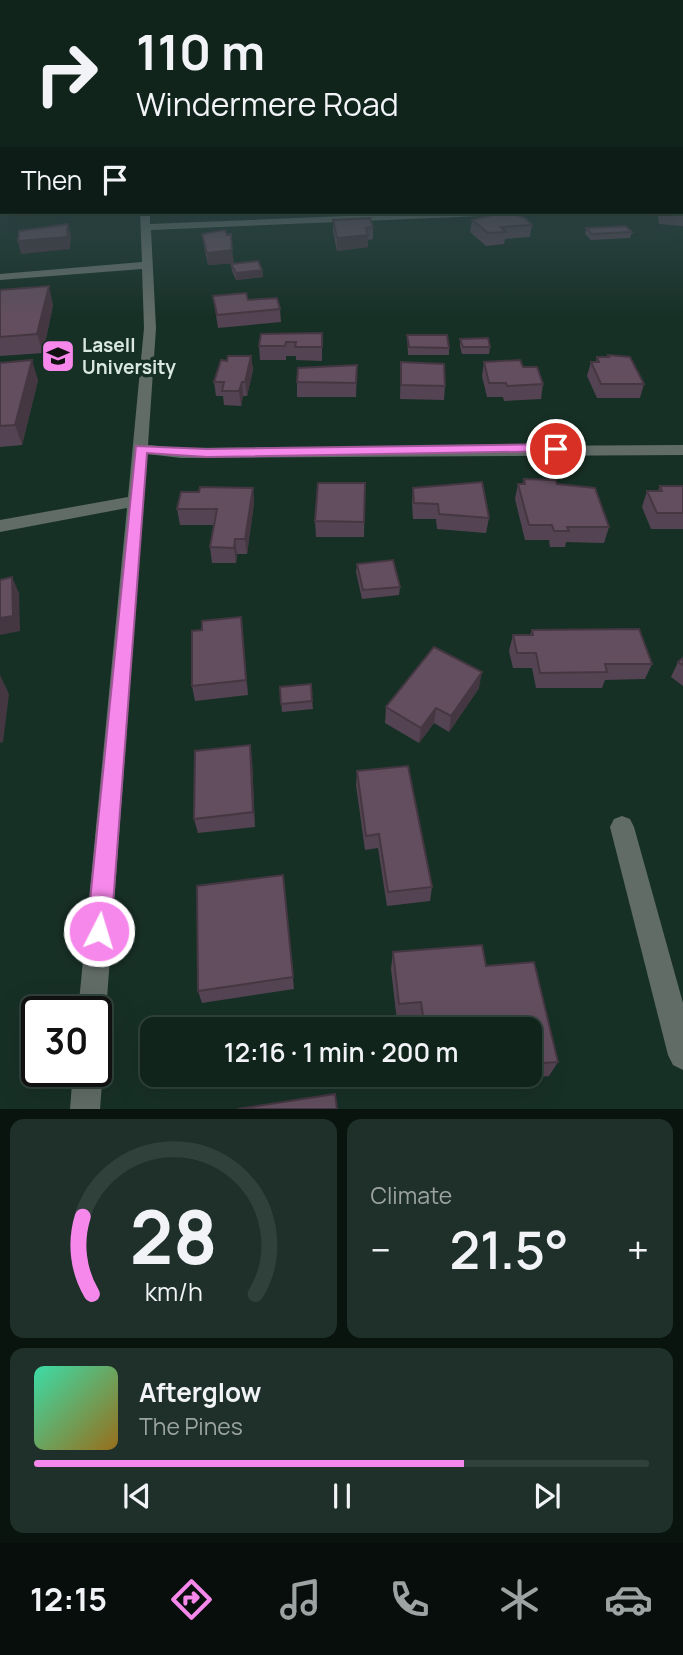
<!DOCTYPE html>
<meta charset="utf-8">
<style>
:root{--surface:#11241c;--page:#1e3029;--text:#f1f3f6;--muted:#9ca4a3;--line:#30413b;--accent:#f788eb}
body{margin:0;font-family:Manrope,sans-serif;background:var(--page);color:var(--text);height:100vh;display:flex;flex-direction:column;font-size:26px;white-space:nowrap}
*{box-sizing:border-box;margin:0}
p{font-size:23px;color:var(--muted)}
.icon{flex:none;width:38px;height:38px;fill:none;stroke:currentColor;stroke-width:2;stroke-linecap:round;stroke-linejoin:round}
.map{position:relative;height:1109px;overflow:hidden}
.side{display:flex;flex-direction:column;gap:10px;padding:10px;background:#09140f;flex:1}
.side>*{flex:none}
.top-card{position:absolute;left:0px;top:0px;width:684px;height:214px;box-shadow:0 7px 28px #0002,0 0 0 2px var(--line);background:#11241c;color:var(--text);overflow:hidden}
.speed{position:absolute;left:21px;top:996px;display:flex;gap:14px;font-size:35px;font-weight:700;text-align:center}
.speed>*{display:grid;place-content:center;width:91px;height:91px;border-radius:50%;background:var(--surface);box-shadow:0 7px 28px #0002,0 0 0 2px var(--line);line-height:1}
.speed .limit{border:4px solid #111;border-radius:10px;background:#fff;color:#111}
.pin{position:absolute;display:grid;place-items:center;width:60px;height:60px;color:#fff;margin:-30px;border:4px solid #fff;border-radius:50%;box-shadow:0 2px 7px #0007}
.me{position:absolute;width:77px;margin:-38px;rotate:5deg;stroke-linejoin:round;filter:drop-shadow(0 0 5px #0008)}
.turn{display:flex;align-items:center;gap:24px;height:147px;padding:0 21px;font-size:32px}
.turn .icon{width:91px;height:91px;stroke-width:2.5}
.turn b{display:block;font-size:49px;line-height:60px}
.then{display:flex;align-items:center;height:66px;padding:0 21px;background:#0003;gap:14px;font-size:26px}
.big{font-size:52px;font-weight:600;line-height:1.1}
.side .tile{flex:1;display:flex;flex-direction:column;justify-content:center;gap:10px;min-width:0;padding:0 24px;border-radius:14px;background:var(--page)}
.side .dial{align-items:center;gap:0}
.dial svg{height:182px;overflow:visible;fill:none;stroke:var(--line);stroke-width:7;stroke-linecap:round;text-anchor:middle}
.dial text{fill:var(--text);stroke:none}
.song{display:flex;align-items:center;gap:21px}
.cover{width:84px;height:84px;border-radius:10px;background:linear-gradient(135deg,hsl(160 70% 55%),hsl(40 70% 35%))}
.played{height:7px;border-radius:4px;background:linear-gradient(90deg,var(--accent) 70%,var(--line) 70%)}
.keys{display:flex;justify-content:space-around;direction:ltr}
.heat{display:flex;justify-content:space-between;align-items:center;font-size:38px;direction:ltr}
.side .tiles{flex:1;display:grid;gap:10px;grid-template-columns:1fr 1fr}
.tile:last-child{grid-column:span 2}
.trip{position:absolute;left:140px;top:1017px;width:402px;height:70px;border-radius:14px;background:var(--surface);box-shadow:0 7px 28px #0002,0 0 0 2px var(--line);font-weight:600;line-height:70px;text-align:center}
.dock{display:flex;height:112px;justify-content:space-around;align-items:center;background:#070e0b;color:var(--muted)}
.dock .icon{width:49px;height:49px}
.dock .current{color:var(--accent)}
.dock b{font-size:32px;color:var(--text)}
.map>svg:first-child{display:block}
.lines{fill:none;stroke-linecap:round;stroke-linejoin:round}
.minor{fill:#616c67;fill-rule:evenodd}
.wall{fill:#544352}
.shaded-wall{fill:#453742}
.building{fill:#624e5f;stroke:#453742;stroke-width:2}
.route{fill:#f788eb;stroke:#a15899;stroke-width:2}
.labels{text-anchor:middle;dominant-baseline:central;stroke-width:7;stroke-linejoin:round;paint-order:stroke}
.far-poi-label{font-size:19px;font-weight:bold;fill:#d9e8e1;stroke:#173026;text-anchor:start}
</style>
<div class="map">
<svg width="683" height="1109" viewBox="0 0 683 1109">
<rect width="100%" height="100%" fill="#173026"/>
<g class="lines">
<g class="minor">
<rect x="682" y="201" width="1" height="6"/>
<path d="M140,212H150V224L442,212H509L504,215L151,230L156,328L148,445L181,448L683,445V455L181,458L147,454L106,1012L102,1022L96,1024V1012H78L127,508L0,532V520L128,497L144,328L142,269L0,280V274L142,262Z"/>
<path d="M622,816L630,819L634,827L683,1003V1070L673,1065L668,1055L610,827L614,819Z"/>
<path d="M96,1060L103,1071L100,1109H70L73,1071H96Z"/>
</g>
</g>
<g class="wall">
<path d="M683,205V228V226L659,224L658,217L660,212H682Z"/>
<path d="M333,220L373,227V239L368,240V247L337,251L333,232Z"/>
<path d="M472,220L532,225L530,237L505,239L504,244L486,246L470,232Z"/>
<path d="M586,228L632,232L630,238L591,240L585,234Z"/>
<path d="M202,234L234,263L208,265L204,246Z"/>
<path d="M231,264L262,270L263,277L236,280L232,271Z"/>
<path d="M0,290L53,305L43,353L0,356Z"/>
<path d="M213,296L248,300L280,309L281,322L218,328Z"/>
<path d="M322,333V361L296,360V356H286V360H260L259,346Z"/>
<path d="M407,335L449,348V355H408Z"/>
<path d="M460,339L490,347L489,354H462L460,346Z"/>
<path d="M608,355L644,384L640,398H597L587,376L591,362H596L597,357H607Z"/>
<path d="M251,356L253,370L247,396H243L241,406L224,405L223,396H216L214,382L227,361Z"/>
<path d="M401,362L445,386L444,400L400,399Z"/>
<path d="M484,362L523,367L543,384L541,399L504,401L503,397H487L482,376Z"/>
<path d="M0,363L38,380L22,445L0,447Z"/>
<path d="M357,365L356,397H297V382Z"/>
<path d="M524,479L557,484L609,527L604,543L566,542L565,547H550L549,540H525L515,499L518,484H523Z"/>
<path d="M365,483L364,537H316L315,521Z"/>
<path d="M660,486H683V529H651L642,507L647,491H658Z"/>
<path d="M253,488L254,503L247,554H237L236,563H212L210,547L214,525H180L177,509L199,492Z"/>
<path d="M413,488L489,518L486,533L437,529L436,519H413L412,503Z"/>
<path d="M357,564L400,587L399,595L362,599L356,572Z"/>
<path d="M241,617L248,695L195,701L192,686L202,630Z"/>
<path d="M532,630L652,664L645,679L605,680L602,688H536L532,668H513L509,651L513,635H530Z"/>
<path d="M683,658V686L671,677L678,662Z"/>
<path d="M280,687L312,701L313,709L282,712Z"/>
<path d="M479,688L449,732L434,723L419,743L385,723L386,707Z"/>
<path d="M250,745L252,760L255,827L198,833L194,819Z"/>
<path d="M357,771L432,887L430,901L387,906L378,848L365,850L356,785Z"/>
<path d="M283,875L294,989L202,1003L198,991Z"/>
<path d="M482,945L486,966L534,962L558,1062L549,1076L426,1087L425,1074H530V1029H419L418,1018L397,1021L391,969L393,952Z"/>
</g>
<g class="shaded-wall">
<path d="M68,224L71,236L70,249L21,254L18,241Z"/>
<path d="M368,235V247L337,251V238Z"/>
<path d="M232,250L234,263L208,265L207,253Z"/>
<path d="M262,270L263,277L236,280V273Z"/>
<path d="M49,286L53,305L43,353L37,334Z"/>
<path d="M251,356L253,370L247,396L245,382Z"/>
<path d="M32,360L38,380L22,445L15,425Z"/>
<path d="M242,382L243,396L241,406L239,391Z"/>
<path d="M253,488L254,503L247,554L245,539Z"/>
<path d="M235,539L237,554L236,563L234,548Z"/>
<path d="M12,577L19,593L20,631L0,635V618Z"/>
<path d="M241,617L243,633L248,695L246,680Z"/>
<path d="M482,672L479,688L449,732L451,716Z"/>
<path d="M0,675L9,694L3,742L0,743Z"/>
<path d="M436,708L434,723L419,743L421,728Z"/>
<path d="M250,745L252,760L255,827L253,812Z"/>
</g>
<g class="building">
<path d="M682,205L683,214L662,212H682Z"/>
<path d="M492,215H517L525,218L532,225L501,227L506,232L488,233L472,220Z"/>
<path d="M370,218L373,227L366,228L368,235L337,238L333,220Z"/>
<path d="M68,224L67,237L18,241L19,231Z"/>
<path d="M626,226L632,232L592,234L586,228Z"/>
<path d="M225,230L227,235L231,234L232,250L207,253L202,234Z"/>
<path d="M258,261L262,270L236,273L231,264Z"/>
<path d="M49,286L37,334L0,337V290Z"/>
<path d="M246,293L248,300L277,298L280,309L217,315L213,296Z"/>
<path d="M322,333V347H295L296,342H286L285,346H259L261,334Z"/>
<path d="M407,335H447L449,348L409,347Z"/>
<path d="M488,338L490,347H463L460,339Z"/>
<path d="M608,355L630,357L644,384H601L591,362H599L597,357H609Z"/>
<path d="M228,356H251L245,382H242L239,391H222L224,382H214L221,360L227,361Z"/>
<path d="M32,360L15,425L0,426V363Z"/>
<path d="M520,360L523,367H537L543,384L507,386L506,383H489L484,362Z"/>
<path d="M401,362L444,364L445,386L401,385Z"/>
<path d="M357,365L356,383L297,382L298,368Z"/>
<path d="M524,479L555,480L557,484L595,488L609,527H567L569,531H554L552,525H529L518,484H525Z"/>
<path d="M482,482L489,518L439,514L438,504L414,503L413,488Z"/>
<path d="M318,483H365L364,522L315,521Z"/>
<path d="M660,486H683V513H657L647,491H662Z"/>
<path d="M200,487L253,488L245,539H235L234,548L210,547L217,509H177L181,492H199Z"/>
<path d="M393,560L400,587L363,590L357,564Z"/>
<path d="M12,577L13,616L0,618V580Z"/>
<path d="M241,617L246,680L192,686V631L202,630V621Z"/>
<path d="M639,629L652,664H605L607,672L540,673L536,653H517L513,635H533L532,630Z"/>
<path d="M434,647L482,672L451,716L436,708L421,728L386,707Z"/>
<path d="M683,658V665L678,662Z"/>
<path d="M311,684L312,701L281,704L280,687Z"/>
<path d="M250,745L253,812L194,819L195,751Z"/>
<path d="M408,766L432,887L388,892L379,834L366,836L357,771Z"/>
<path d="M283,875L293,977L198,991L197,886Z"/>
<path d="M482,945L486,966L534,962L558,1062L530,1064V1029H425L421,1002L399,1004L393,952Z"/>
<path d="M335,1094L337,1109H238Z"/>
</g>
<linearGradient id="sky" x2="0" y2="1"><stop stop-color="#0d1a15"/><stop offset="0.51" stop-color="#364e52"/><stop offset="1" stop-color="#364e52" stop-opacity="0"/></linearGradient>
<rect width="683" height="317" fill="url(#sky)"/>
<path class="route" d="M556,444L563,449L561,451L207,457L147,453L111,931L108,939L99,943L91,939L87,931L136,446L207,449Z"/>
<defs>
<g id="university-square" transform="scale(1.75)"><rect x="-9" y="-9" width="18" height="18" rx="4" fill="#f788eb" stroke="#173026"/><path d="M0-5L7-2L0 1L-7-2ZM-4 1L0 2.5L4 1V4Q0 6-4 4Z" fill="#111"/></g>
</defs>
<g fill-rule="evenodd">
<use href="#university-square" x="58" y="356"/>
</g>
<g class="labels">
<g class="far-poi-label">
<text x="82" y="345">Lasell<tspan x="82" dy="22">University</tspan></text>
</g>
</g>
</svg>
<div class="speed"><div class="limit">30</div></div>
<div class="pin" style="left:556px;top:449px;background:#d93025"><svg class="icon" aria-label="arrive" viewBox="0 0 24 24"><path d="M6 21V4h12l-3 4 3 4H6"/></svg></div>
<svg class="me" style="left:99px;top:931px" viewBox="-20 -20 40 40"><circle r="17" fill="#f788eb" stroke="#fff" stroke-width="3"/><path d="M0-11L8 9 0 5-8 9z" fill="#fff"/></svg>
<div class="trip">12:16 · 1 min · 200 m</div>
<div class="top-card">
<div class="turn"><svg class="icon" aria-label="right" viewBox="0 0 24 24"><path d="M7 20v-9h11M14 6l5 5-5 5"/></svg><div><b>110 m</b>Windermere Road</div></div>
<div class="then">Then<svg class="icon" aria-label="arrive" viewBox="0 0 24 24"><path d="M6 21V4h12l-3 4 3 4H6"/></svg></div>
</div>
</div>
<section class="side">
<div class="tiles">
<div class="tile dial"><svg viewBox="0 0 100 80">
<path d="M14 69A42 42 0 1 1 86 69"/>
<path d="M14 69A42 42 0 0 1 10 35" stroke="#f788eb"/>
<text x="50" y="56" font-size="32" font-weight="700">28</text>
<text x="50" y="72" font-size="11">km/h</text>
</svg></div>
<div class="tile"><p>Climate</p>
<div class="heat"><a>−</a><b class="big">21.5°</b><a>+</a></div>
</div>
<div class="tile">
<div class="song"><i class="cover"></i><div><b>Afterglow</b><p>The Pines</p></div></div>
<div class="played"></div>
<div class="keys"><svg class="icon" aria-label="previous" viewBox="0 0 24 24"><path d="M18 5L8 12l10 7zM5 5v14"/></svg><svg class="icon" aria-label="pause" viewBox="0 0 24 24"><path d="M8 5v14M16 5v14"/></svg><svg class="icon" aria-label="next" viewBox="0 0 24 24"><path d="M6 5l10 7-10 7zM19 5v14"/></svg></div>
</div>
</div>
</section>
<nav class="dock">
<b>12:15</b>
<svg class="icon current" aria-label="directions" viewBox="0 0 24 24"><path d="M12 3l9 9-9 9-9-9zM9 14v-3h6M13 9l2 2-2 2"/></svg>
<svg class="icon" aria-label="music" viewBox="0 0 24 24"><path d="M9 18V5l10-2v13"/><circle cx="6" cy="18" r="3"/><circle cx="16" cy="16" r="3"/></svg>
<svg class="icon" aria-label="phone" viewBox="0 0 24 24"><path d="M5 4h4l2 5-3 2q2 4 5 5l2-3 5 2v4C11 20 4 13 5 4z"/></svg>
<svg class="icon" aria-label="climate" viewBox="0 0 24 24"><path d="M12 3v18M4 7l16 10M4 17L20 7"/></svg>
<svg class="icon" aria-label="car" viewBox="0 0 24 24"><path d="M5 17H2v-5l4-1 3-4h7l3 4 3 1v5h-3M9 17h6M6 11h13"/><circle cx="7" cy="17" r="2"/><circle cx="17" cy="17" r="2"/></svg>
</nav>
